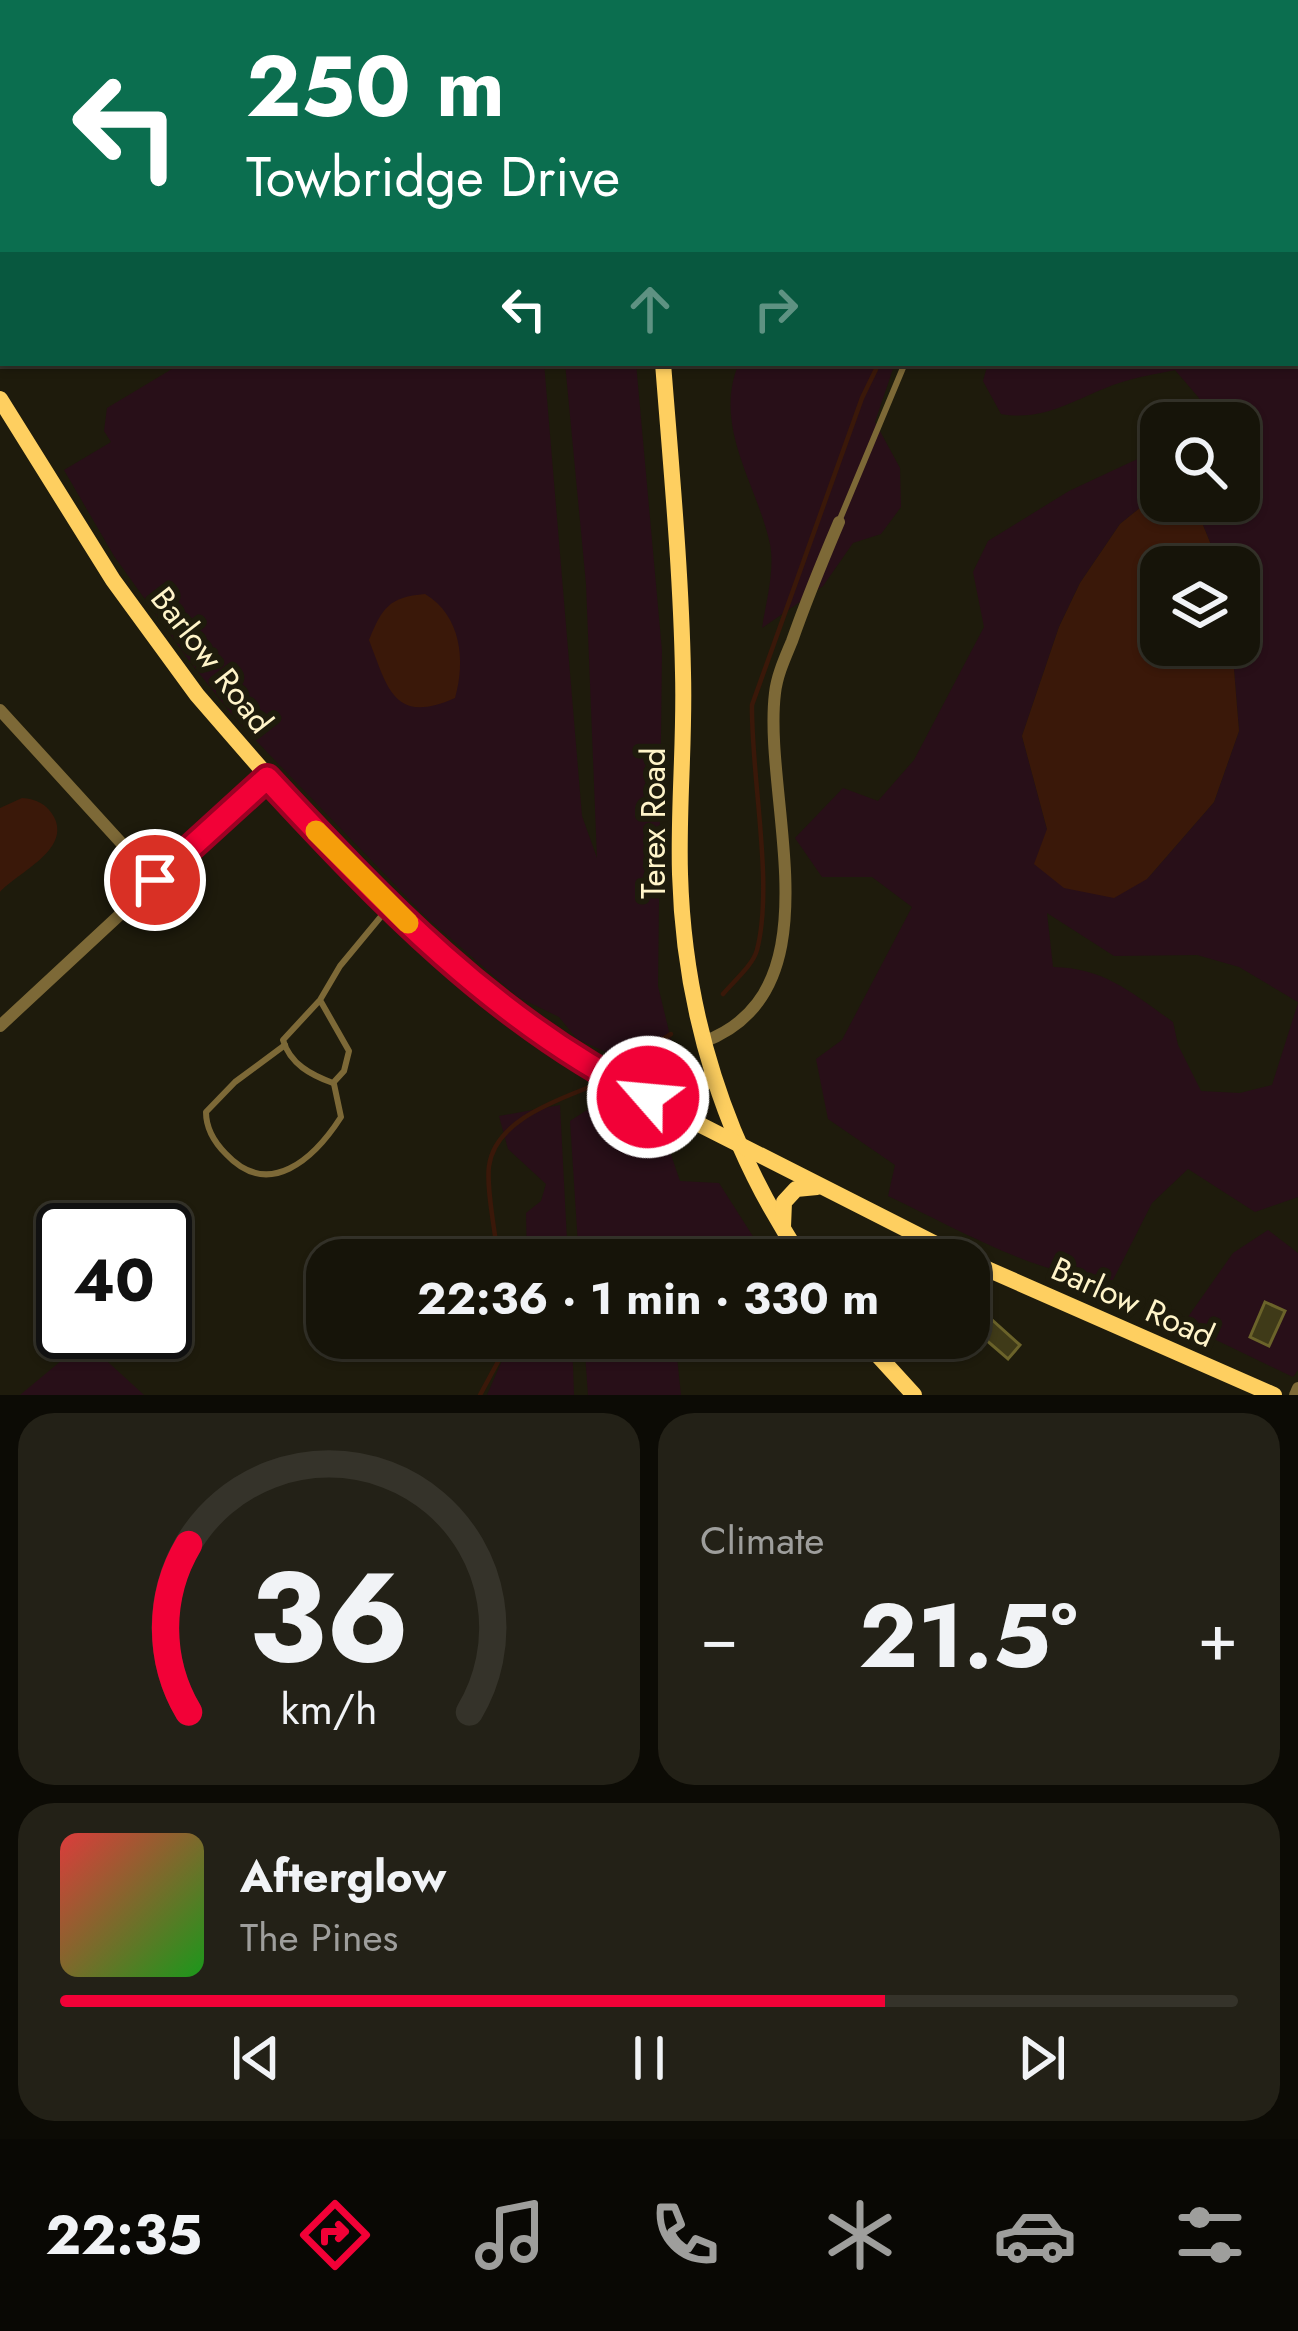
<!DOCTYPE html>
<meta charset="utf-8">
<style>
:root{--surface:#161409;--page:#232117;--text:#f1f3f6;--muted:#9e9e9c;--line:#35332a;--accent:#f20137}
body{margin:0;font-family:Jost,sans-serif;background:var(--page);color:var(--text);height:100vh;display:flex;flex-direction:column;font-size:45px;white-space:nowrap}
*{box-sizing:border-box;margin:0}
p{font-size:39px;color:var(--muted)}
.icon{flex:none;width:66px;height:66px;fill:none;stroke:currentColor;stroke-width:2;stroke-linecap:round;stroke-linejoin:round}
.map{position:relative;height:1395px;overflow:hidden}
.side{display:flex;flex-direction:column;gap:18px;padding:18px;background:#0c0b05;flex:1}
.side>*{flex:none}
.banner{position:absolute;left:0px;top:0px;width:1299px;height:366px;box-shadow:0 3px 9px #0004,0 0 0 3px var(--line);background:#0b6e4f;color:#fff;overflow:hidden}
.fabs{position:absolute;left:1140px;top:402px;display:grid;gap:24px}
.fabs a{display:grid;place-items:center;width:120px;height:120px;border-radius:24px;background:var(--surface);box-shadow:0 3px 9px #0004,0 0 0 3px var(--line);font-size:60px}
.speed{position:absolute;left:36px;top:1203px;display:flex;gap:24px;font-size:60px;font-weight:700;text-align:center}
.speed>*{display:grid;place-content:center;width:156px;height:156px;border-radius:50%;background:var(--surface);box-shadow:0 3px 9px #0004,0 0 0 3px var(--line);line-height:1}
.speed .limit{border:6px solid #111;border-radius:18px;background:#fff;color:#111}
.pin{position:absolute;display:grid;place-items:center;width:102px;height:102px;color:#fff;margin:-51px;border:6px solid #fff;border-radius:50%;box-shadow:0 3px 12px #0007}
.me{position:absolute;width:132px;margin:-66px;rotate:297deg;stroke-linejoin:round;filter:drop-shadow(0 0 9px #0008)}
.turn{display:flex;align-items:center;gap:42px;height:252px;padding:0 48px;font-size:54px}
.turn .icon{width:156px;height:156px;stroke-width:2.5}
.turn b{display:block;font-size:84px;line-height:102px}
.lanes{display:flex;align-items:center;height:114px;padding:0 48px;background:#0003;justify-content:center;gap:60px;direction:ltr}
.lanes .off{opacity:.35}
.big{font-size:90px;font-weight:700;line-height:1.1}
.side .tile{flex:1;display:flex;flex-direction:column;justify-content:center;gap:18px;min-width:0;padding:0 42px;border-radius:36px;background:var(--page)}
.side .dial{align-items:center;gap:0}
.dial svg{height:312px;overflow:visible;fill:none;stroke:var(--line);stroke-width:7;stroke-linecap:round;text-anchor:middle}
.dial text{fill:var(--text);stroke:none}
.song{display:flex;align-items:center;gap:36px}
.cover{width:144px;height:144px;border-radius:18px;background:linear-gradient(135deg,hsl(0 70% 55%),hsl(120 70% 35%))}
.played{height:12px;border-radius:6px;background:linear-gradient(90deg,var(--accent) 70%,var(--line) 70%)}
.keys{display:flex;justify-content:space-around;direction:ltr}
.heat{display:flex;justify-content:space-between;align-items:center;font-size:66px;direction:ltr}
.side .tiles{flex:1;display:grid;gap:18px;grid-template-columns:1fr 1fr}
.tile:last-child{grid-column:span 2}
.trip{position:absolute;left:306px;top:1239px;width:684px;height:120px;border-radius:36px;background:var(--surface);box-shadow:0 3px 9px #0004,0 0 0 3px var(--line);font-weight:700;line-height:120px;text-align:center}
.tabs{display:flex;height:192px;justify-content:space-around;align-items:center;background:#090804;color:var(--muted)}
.tabs .icon{width:84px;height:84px}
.tabs .selected{color:var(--accent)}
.tabs b{font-size:54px;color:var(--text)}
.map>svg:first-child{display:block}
.green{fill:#280f18}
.water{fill:#3a1809}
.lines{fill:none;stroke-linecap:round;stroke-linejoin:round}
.stream{stroke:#3a1809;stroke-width:4.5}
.building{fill:#3f3a18;stroke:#6b632a;stroke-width:3}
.lane{stroke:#7d6937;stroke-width:6}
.street{stroke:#7d6937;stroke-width:12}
.secondary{stroke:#fecf60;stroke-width:16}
.route-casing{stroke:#9d0124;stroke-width:30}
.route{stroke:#f20137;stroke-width:21}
.slow{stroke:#f59e0b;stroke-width:21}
.labels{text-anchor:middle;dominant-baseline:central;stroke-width:12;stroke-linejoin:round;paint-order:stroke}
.street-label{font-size:33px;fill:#fff4c9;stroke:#1e1b0c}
</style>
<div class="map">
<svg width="1298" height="1395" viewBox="0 0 1298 1395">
<rect width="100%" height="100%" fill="#1e1b0c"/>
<g class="green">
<path d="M682,0H1298V1002L1239,967L1197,955L1114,956L1047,913L1053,967C1105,968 1132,993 1173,1022L1178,1045L1201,1091L1240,1093L1272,1085L1298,1003V1197L1255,1212L1188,1169L1152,1203L1113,1280C1040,1278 954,1227 888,1196L895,1165L828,1119L816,1059L842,1040L912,907L872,877H822L795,838L843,788L878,801L914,760L984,627L973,572L988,541L1069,491L1161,448V491L1120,524L1080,583L1059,627L1022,736L1047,829L1147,879L1214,802L1239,731L1232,645H1239V567H1220L1196,508L1182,501H1239V423H1202L1199,398L1175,370C1156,374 1137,377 1119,383C1077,397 1047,422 1001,414L983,381L988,363H1296V3Z"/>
<path d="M182,363H544L582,816L597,858L586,584L565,363H636L662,651L658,986L674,1052L655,1074L577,1039L559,1017L518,997L425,916L238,722L190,662L114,556L64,470L111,442L104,431L107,408Z"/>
<path d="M739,363H895L875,422L900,468L901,507L881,534L853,543L823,586L762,628C766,602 775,571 770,544C757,484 712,426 739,363Z"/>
<path d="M560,1105L568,1260H527L526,1213L541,1201L546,1184L508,1149L499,1116Z"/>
<path d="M590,1108L628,1120L669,1149L680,1181L719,1183L768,1260H708L701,1246L696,1260H579L570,1121Z"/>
<path d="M1268,1230L1298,1253V1370L1293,1377L1183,1324L1233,1253Z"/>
<path d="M512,1338H572L574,1395H487Z"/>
<path d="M584,1338H675L681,1395H588Z"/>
<path d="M85,1341L144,1395H20Z"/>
</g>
<g class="water">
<path d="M1161,491V501H1182L1196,508L1220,567H1161V645H1232L1239,731L1214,802L1147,879L1114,898L1064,888L1034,864L1047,829L1022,736L1059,627L1080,583L1120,524Z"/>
<path d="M425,594C461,615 466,661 455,698C394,725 388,689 369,640C382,608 389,597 425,594Z"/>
<path d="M22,798C36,799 47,804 54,817C71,850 18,872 0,892V808Z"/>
</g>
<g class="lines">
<g class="stream">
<path d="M1279,3L1290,0"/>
<path d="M723,994C734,981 753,965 757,950C774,884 751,777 752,705L862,398L879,363"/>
<path d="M627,1063L671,1034"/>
<path d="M498,1260C496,1234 486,1190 489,1166C495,1122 552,1102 587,1088"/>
<path d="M480,1395L500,1358L502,1338"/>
</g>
</g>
<g class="building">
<path d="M1265,1302L1285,1311L1269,1346L1250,1337Z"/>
<path d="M990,1318L1020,1345L1008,1359L978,1333Z"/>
</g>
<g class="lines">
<g class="lane">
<path d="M840,519L905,363"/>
<path d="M320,1000L349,1051L344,1071L333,1083C311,1075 290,1064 283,1040L320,1000L340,966L388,908"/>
<path d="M285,1045L235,1082L206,1112C206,1128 214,1142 226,1154C269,1200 314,1159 341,1117L334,1084"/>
</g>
<g class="street">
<path d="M124,3V0"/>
<path d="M356,3L357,0"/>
<path d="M0,255L3,254"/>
<path d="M0,710L155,880"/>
<path d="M0,1026L267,778"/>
<path d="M703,1042C840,992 762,799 775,693C777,675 785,658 792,641C806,601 822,562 839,522"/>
<path d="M1295,1395L1298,1388"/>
</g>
<g class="secondary">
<path d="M636,0V3"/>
<path d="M663,363C671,466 681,570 683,673C685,740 678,807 680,874C684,1013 725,1145 803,1260"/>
<path d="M0,399L113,580L197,695L316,832L453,965L526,1024L606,1077L967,1260"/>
<path d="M661,1103L698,1089L712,1075"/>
<path d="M783,1227L784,1202L796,1189L817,1187"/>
<path d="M969,1261L1274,1395"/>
<path d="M862,1338L914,1395"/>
</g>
</g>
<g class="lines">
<g class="route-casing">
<path id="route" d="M155,880L267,778C380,900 497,1023 648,1097"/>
</g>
<use href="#route" class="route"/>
<path class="slow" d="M316,831L408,923"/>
</g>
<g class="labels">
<g class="street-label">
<text transform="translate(212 660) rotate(52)">Barlow Road</text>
<text transform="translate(653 823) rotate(-90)">Terex Road</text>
<text transform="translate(1133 1302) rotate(24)">Barlow Road</text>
</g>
</g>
</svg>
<div class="fabs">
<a><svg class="icon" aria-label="search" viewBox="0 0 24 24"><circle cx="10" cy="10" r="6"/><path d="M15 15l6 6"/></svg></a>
<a><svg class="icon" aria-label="layers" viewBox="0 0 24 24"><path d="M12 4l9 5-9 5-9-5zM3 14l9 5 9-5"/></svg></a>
</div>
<div class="speed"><div class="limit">40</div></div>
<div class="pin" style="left:155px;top:880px;background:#d93025"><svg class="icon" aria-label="arrive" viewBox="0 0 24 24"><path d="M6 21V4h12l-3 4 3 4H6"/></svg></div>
<svg class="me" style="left:648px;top:1097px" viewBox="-20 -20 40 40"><circle r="17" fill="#f20137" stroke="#fff" stroke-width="3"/><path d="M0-11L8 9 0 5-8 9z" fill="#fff"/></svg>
<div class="trip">22:36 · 1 min · 330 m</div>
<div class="banner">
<div class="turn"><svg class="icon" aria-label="left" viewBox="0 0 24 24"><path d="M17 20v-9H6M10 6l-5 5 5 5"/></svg><div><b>250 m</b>Towbridge Drive</div></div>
<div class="lanes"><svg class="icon" aria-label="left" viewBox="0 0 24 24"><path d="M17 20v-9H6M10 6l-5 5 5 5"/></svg><svg class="icon off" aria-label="ahead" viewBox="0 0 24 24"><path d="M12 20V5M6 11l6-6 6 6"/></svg><svg class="icon off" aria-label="right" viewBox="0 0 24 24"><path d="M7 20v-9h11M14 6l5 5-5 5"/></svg></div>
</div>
</div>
<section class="side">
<div class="tiles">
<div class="tile dial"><svg viewBox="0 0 100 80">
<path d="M14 69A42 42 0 1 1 86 69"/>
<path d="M14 69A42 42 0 0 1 14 26" stroke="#f20137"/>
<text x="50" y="56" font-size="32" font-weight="700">36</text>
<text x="50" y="72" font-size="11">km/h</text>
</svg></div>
<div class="tile"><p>Climate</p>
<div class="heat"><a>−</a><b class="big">21.5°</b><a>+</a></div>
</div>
<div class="tile">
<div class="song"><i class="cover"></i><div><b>Afterglow</b><p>The Pines</p></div></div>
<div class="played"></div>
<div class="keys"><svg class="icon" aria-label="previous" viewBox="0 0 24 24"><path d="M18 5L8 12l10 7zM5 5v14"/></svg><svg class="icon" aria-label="pause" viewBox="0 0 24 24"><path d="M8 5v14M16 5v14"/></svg><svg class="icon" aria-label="next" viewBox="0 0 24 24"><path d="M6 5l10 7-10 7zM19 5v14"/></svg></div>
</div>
</div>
</section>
<nav class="tabs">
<b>22:35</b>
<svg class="icon selected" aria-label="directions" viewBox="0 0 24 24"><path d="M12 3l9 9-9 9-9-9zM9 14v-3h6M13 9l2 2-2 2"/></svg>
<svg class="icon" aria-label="music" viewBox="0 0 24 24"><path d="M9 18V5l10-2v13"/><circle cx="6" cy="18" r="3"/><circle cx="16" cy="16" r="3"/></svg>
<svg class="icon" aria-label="phone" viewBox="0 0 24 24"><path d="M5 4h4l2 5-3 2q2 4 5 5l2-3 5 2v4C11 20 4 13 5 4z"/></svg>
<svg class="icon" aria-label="climate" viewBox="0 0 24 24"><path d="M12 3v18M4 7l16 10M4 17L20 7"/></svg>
<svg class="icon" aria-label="car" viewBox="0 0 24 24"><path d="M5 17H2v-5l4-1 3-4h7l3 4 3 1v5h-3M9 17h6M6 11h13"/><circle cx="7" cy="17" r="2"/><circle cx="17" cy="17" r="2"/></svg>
<svg class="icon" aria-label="filters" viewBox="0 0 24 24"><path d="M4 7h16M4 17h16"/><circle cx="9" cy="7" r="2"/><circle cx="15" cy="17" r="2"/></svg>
</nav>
